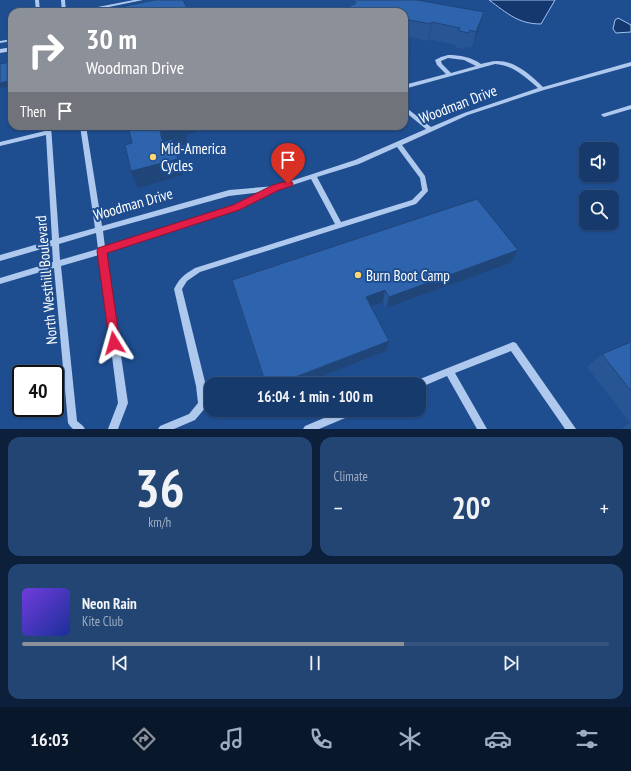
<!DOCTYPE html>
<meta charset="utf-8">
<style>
:root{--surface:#163a6c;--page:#234574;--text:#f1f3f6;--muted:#9eadc2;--line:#35547f;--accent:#8c9099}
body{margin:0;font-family:"PT Sans Narrow",sans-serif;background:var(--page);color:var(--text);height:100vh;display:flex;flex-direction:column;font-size:15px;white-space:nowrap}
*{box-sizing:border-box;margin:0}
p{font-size:13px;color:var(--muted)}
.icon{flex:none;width:22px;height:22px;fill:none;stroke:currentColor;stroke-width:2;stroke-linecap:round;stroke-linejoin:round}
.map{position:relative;height:429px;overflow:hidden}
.side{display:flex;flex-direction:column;gap:8px;padding:8px;background:#0c203b;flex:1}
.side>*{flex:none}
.top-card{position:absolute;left:8px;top:8px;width:400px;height:122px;border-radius:12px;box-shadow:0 1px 3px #0004,0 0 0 1px var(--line);background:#8c9099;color:#fff;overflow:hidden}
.tools{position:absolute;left:579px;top:142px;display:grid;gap:8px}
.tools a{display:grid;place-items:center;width:40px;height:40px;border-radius:8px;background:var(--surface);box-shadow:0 1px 3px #0004,0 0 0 1px var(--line);font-size:20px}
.speed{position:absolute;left:12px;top:365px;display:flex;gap:8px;font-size:20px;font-weight:700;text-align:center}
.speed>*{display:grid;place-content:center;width:52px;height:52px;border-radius:50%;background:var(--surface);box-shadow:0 1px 3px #0004,0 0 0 1px var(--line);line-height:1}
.speed .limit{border:2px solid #111;border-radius:6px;background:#fff;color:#111}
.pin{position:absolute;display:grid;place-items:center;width:34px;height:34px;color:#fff;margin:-41px -17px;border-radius:50% 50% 50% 0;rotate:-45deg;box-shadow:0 0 4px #0007}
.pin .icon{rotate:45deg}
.me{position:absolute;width:44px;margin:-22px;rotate:352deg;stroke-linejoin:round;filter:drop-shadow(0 0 3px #0008)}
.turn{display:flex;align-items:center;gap:14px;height:84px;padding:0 12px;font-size:18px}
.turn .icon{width:52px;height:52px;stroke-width:2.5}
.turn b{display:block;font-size:28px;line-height:34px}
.then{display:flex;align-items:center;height:38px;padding:0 12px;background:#0003;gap:8px;font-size:15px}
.big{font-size:30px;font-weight:600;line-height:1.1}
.side .card{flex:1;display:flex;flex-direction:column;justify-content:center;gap:6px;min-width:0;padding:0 14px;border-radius:12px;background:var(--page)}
.side .dial{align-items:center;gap:0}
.dial b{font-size:52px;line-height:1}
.song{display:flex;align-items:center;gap:12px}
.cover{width:48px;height:48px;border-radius:6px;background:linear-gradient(135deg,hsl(260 70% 55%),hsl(230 70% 35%))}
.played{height:4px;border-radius:2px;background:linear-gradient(90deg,var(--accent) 65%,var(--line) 65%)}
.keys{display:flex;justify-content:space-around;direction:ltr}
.heat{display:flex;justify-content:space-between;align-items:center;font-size:22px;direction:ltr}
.side .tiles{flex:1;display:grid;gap:8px;grid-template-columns:1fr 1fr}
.card:last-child{grid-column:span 2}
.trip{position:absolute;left:204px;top:377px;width:222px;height:40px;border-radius:12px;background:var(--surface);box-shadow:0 1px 3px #0004,0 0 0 1px var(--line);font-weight:600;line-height:40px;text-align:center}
.tab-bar{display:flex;height:64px;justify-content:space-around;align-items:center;background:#09172b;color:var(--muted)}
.tab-bar .icon{width:28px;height:28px}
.tab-bar .selected{color:var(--accent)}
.tab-bar b{font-size:18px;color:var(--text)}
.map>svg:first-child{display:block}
.water{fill:#15396f;stroke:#a2c3ef}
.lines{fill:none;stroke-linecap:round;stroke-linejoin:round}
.minor{fill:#aec9ed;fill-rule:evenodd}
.wall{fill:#285695}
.shaded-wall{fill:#204679}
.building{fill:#2e64ad;stroke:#204679}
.route{fill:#e11d48;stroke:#92132f}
.poi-dot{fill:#fcd66e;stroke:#1e4d90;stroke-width:1.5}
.labels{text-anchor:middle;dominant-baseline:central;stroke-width:4;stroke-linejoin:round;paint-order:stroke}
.street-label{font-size:15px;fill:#fff;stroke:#1e4d90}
.poi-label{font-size:15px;fill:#fff;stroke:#1e4d90;text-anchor:start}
</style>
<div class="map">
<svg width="631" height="429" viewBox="0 0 631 429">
<rect width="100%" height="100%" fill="#1e4d90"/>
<g class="water">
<path d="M489,0H555L541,24C518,24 507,13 489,0Z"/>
<path d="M618,18L631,25V32L616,33L613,29L615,20Z"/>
</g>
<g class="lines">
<g class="minor">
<path d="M35,0H39L40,12H36Z"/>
<path d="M61,0H65L66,12H62Z"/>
<path d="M134,0H143L84,12H75L77,11Z"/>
<path d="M12,39V41L0,43V41Z"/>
<path d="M12,47V51L0,53V49Z"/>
<path d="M448,55C460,55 471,57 481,64C486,63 491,61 497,61C516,61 530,75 543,87L631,62V66L544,90L468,115L402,145L425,176L428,191L416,204L200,272L187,281L182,289L206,386L208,404L206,407L195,420L174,429H158L160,426L189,414L198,403L196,386L174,289C180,277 184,275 195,268L335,224L311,179L274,191L238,210L106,253L128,403L118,429H108L118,403L99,255L61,266L77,421L83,426L85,429H73L70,426L68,423L54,268L0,284V278L53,262L52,246L0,261V255L52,240L46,135L0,146V142L45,131V126H51L59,238L95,228L80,126H86L102,226L229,190L276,186L355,160L426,129L404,111V106L431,127L464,113L538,88C525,77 513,65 495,64L404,89V85L446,74L437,65L435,60L441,57ZM448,58L464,60L476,66L451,73L442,64L441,61ZM397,147L420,178L422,190L412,200L341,222L317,177L359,164ZM261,192L234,206L105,247L103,231L229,196ZM96,233L98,249L60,260L59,244Z"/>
<path d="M631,105V109L604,117L601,115L602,114Z"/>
<path d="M513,342L516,343L576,429H565L511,351L455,373L487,429H477L447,376L419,388V384H414L415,381Z"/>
<path d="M343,410H359L357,413L319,429H303L305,426Z"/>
</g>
</g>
<g class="wall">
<path d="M353,2L484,12L479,28L472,48L465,47L464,49L455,47L456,45L429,39L428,41L404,36V12L353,5Z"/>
<path d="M404,46H407L409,55L407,56L404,55Z"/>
<path d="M518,250L511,263L386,308L383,302L371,306L386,351L303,384H265L235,292L232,280Z"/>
<path d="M631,342V429H621L630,423L587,367L602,354Z"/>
</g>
<g class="shaded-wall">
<path d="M484,12L479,28L472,48L476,32Z"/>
<path d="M432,22L429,39L428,41L431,24Z"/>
<path d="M410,50L409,55L407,56V51Z"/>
<path d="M11,62L12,63V86L0,88V83Z"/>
<path d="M183,126H193L195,133L186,135L188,143L166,149L160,132Z"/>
<path d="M178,159L183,175L138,188L131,171Z"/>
<path d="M518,250L511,263L386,308L389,297Z"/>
<path d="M385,290L383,302L364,309L366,297Z"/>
<path d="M389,341L386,351L303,384H277Z"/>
</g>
<g class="building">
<path d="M155,0H183L189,12H127L125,6Z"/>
<path d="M354,0H417L484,12L476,32L470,30L469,33L459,31L460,28L432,22L431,24L404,19V12H346L352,4L354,5L356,2H353Z"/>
<path d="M404,46H407L410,48V50L407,51L404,50Z"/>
<path d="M11,62L12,80L0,83V64Z"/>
<path d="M128,126H184L160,132L163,142L172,139L178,159L131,171L125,145L132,143Z"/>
<path d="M477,199L518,250L389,297L385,290L366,297L389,341L277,384H266L232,280Z"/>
<path d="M631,342V391L602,354Z"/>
</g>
<path class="route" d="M288,181L292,182L293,184L292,186L279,190L239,210L107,253L120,343L118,347L114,348L110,347L97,251L98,248L233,205L273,185Z"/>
<g class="poi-dot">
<circle cx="153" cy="157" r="4"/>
<circle cx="358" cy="275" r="4"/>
</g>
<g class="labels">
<g class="street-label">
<text transform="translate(458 104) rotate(-21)">Woodman Drive</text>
<text transform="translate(133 204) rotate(-16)">Woodman Drive</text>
<text transform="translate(46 280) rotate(-95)">North Westhill Boulevard</text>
</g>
<g class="poi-label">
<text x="161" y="148">Mid-America<tspan x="161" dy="17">Cycles</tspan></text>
<text x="366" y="275">Burn Boot Camp</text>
</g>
</g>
</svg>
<div class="tools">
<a><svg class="icon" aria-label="sound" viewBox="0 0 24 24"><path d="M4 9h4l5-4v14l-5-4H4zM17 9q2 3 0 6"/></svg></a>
<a><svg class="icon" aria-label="search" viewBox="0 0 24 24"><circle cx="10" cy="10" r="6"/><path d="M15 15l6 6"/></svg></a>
</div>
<div class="speed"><div class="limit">40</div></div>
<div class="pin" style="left:288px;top:184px;background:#d93025"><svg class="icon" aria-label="arrive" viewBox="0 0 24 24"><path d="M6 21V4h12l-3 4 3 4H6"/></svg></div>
<svg class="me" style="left:114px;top:343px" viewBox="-20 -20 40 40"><path d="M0-17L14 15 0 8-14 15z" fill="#e11d48" stroke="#fff" stroke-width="4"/></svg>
<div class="trip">16:04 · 1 min · 100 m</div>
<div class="top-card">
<div class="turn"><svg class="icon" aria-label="right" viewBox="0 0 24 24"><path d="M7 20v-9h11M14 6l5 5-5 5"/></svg><div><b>30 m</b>Woodman Drive</div></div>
<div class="then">Then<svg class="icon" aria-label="arrive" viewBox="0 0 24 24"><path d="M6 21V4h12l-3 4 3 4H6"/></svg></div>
</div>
</div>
<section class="side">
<div class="tiles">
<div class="card dial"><b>36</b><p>km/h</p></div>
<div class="card"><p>Climate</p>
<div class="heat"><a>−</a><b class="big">20°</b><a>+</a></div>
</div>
<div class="card">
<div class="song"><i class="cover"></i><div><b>Neon Rain</b><p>Kite Club</p></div></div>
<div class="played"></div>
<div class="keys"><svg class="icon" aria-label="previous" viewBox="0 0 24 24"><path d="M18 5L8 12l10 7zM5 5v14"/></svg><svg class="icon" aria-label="pause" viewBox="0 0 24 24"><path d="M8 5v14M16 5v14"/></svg><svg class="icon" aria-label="next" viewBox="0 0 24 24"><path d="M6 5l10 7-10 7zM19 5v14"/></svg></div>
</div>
</div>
</section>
<nav class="tab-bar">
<b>16:03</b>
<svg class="icon selected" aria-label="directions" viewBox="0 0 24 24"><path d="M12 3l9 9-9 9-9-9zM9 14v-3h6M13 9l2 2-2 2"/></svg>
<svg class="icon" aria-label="music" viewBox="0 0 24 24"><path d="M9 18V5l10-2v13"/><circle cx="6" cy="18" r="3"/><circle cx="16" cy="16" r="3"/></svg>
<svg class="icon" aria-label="phone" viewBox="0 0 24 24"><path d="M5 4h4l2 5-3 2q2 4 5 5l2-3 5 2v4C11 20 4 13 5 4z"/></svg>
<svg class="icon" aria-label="climate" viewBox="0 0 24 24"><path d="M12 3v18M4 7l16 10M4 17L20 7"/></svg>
<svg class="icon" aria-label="car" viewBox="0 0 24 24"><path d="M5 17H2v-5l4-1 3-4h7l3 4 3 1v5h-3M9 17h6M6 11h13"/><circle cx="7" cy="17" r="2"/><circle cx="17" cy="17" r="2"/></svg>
<svg class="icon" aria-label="filters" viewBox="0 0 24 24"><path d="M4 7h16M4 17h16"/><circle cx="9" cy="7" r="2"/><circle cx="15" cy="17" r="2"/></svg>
</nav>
